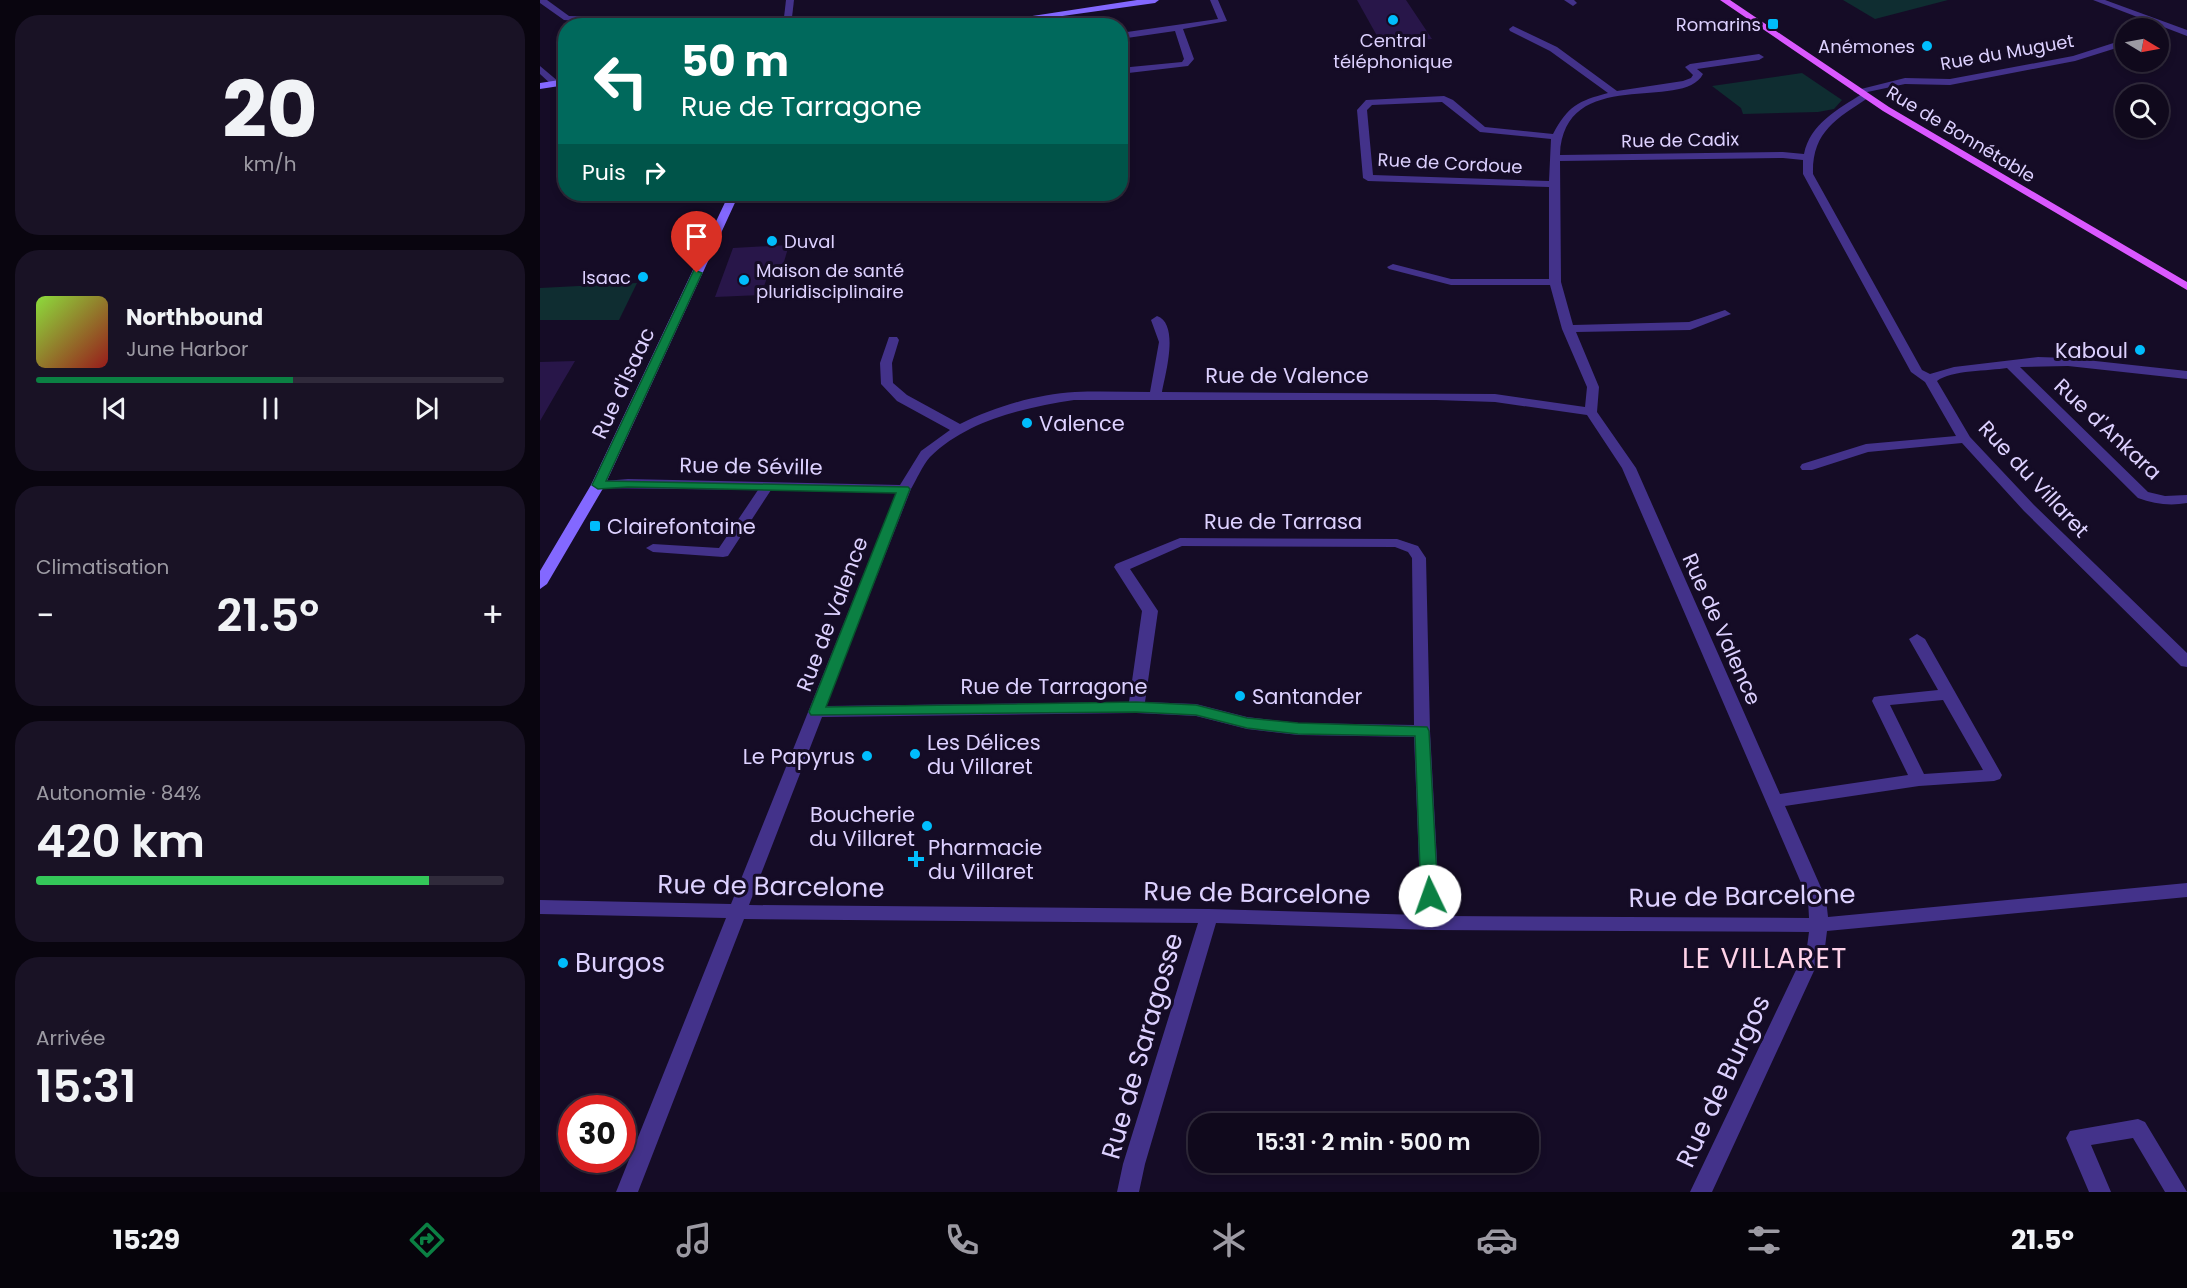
<!DOCTYPE html>
<html lang="fr">
<meta charset="utf-8">
<style>
:root{--surface:#10091c;--page:#191225;--text:#f1f3f6;--muted:#9c9aa3;--line:#302a3b;--accent:#0b8043}
body{margin:0;font-family:Poppins,sans-serif;background:var(--page);color:var(--text);height:100vh;display:flex;flex-direction:column;font-size:22px;white-space:nowrap}
*{box-sizing:border-box;margin:0}
p{font-size:20px;color:var(--muted)}
.icon{flex:none;width:33px;height:33px;fill:none;stroke:currentColor;stroke-width:2;stroke-linecap:round;stroke-linejoin:round}
.map{position:relative;flex:1;overflow:hidden}
.drawer{display:flex;flex-direction:column;gap:15px;padding:15px;background:#09050f;width:540px}
.drawer>*{flex:none}
.banner{position:absolute;left:18px;top:18px;width:570px;height:183px;border-radius:24px;box-shadow:0 3px 9px #0003,0 0 0 2px var(--line);background:#00695c;color:#fff;overflow:hidden}
.needle{width:39px;rotate:100deg}
.buttons{position:absolute;left:1575px;top:18px;display:grid;gap:12px}
.buttons a{display:grid;place-items:center;width:54px;height:54px;border-radius:50%;background:var(--surface);box-shadow:0 3px 9px #0003,0 0 0 2px var(--line);font-size:30px}
.speed{position:absolute;left:18px;top:1095px;display:flex;gap:12px;font-size:30px;font-weight:700;text-align:center}
.speed>*{display:grid;place-content:center;width:78px;height:78px;border-radius:50%;background:var(--surface);box-shadow:0 3px 9px #0003,0 0 0 2px var(--line);line-height:1}
.speed .limit{border:9px solid #d22;background:#fff;color:#111}
.pin{position:absolute;display:grid;place-items:center;width:51px;height:51px;color:#fff;margin:-62px -26px;border-radius:50% 50% 50% 0;rotate:-45deg;box-shadow:0 0 6px #0007}
.pin .icon{rotate:45deg}
.me{position:absolute;width:66px;margin:-33px;rotate:357deg;stroke-linejoin:round;filter:drop-shadow(0 0 4px #0008)}
.turn{display:flex;align-items:center;gap:21px;height:126px;padding:0 24px;font-size:27px}
.turn .icon{width:78px;height:78px;stroke-width:2.5}
.turn b{display:block;font-size:42px;line-height:51px}
.then{display:flex;align-items:center;height:57px;padding:0 24px;background:#0003;gap:12px;font-size:22px}
.big{font-size:45px;font-weight:600;line-height:1.1}
.drawer .widget{flex:1;display:flex;flex-direction:column;justify-content:center;gap:9px;min-width:0;padding:0 21px;border-radius:24px;background:var(--page)}
.drawer .dial{align-items:center;gap:0}
.dial b{font-size:78px;line-height:1}
.song{display:flex;align-items:center;gap:18px}
.cover{width:72px;height:72px;border-radius:9px;background:linear-gradient(135deg,hsl(90 70% 55%),hsl(0 70% 35%))}
.played{height:6px;border-radius:3px;background:linear-gradient(90deg,var(--accent) 55%,var(--line) 55%)}
.keys{display:flex;justify-content:space-around;direction:ltr}
.heat{display:flex;justify-content:space-between;align-items:center;font-size:33px;direction:ltr}
.charge{height:9px;border-radius:4px;background:linear-gradient(90deg,#34c759 84%,var(--line) 0)}
.trip{position:absolute;left:648px;top:1113px;width:351px;height:60px;border-radius:24px;background:var(--surface);box-shadow:0 3px 9px #0003,0 0 0 2px var(--line);font-weight:600;line-height:60px;text-align:center}
.dock{display:flex;height:96px;justify-content:space-around;align-items:center;background:#06040b;color:var(--muted)}
.dock .icon{width:42px;height:42px}
.dock .on{color:var(--accent)}
.dock b{font-size:27px;color:var(--text)}
main{display:flex;flex:1;min-height:0}
.map>svg:first-child{display:block}
.green{fill:#0f2d31}
.building{fill:#281649}
.lines{fill:none;stroke-linecap:round;stroke-linejoin:round}
.street{fill:#43328a;fill-rule:evenodd}
.secondary{fill:#8368ff;fill-rule:evenodd}
.primary{fill:#da58ff;fill-rule:evenodd}
.route{fill:#0b8043;stroke:#07532c;stroke-width:1.5}
.poi-dot{fill:#00bdfc;stroke:#150c26;stroke-width:2}
.labels{text-anchor:middle;dominant-baseline:central;stroke-width:6;stroke-linejoin:round;paint-order:stroke}
.far-poi-label{font-size:18px;fill:#ddd1ff;stroke:#150c26;text-anchor:end}
.far-street-label{font-size:18px;fill:#ddd1ff;stroke:#150c26}
.poi-label{font-size:21px;fill:#ddd1ff;stroke:#150c26;text-anchor:start}
.street-label{font-size:21px;fill:#ddd1ff;stroke:#150c26}
.near-street-label{font-size:26px;fill:#ddd1ff;stroke:#150c26}
.near-poi-label{font-size:26px;fill:#ddd1ff;stroke:#150c26;text-anchor:start}
.near-quarter-label{font-size:28px;letter-spacing:1.5px;fill:#ffd3e9;stroke:#150c26}
</style>
<main>
<section class="drawer">
<div class="widget dial"><b>20</b><p>km/h</p></div>
<div class="widget">
<div class="song"><i class="cover"></i><div><b>Northbound</b><p>June Harbor</p></div></div>
<div class="played"></div>
<div class="keys"><svg class="icon" aria-label="previous" viewBox="0 0 24 24"><path d="M18 5L8 12l10 7zM5 5v14"/></svg><svg class="icon" aria-label="pause" viewBox="0 0 24 24"><path d="M8 5v14M16 5v14"/></svg><svg class="icon" aria-label="next" viewBox="0 0 24 24"><path d="M6 5l10 7-10 7zM19 5v14"/></svg></div>
</div>
<div class="widget"><p>Climatisation</p>
<div class="heat"><a>−</a><b class="big">21.5°</b><a>+</a></div>
</div>
<div class="widget"><p>Autonomie · 84%</p><b class="big">420 km</b><div class="charge"></div></div>
<div class="widget"><p>Arrivée</p><b class="big">15:31</b></div>
</section>
<div class="map">
<svg width="1647" height="1192" viewBox="0 0 1647 1192">
<rect width="100%" height="100%" fill="#150c26"/>
<g class="green">
<path d="M1303,0H1408L1335,19Z"/>
<path d="M1262,73L1302,100L1294,109L1278,112L1203,114L1201,108L1172,86Z"/>
<path d="M97,283L79,320H0V288Z"/>
</g>
<g class="building">
<path d="M817,0H866L892,39L841,43Z"/>
<path d="M249,245L243,265L231,266L221,295L175,297L193,248Z"/>
<path d="M35,361L22,383L0,421V362Z"/>
</g>
<g class="lines">
<g class="street">
<path d="M0,0H7L29,16L62,17L66,20L62,23L24,20L0,3Z"/>
<path d="M246,0H254L251,26H243Z"/>
<path d="M670,0H678L687,21L643,29L654,59L648,66L580,74V68L642,62L644,59L635,31L580,39V33L678,19Z"/>
<path d="M1024,0H1034L1037,3L1033,6Z"/>
<path d="M1553,0H1565L1647,30V36Z"/>
<path d="M973,26L1017,47L1077,91L1143,81L1151,78L1153,75L1145,67L1150,64L1219,54L1224,57L1219,60L1157,69L1163,74C1143,113 1024,64 1020,155L1243,152L1264,154C1270,124 1298,109 1322,94H1328V98C1296,119 1272,132 1273,174L1382,370L1390,374L1414,367L1498,357L1528,358L1647,371V379L1528,366L1480,367L1608,492L1625,496L1647,495V503C1630,506 1614,504 1598,498L1467,368C1449,371 1411,370 1397,381L1430,437L1494,505L1647,653V667L1641,666L1484,511L1422,443L1328,452L1272,470H1262L1260,467L1262,464L1326,444L1416,436L1385,382L1371,372L1263,174V160L1243,158L1020,161L1021,282L1033,325L1149,322L1185,310L1191,314L1150,330L1036,332L1059,387L1057,412L1096,468L1240,794L1368,775L1332,701L1334,697L1340,696L1398,690L1369,639L1377,634L1385,639L1462,775L1460,779L1454,781L1379,786L1245,806L1286,899L1288,917L1647,883V897L1287,931L1285,947L1172,1192H1150L1267,947L1269,932L891,930L676,923L605,1164L599,1192H577L583,1164L658,923L204,919L98,1192H76L186,918L0,914V900L191,904L356,493L231,490L188,556L183,557L113,552L106,548L113,544L179,548L218,490L53,488L51,485L53,482L88,479L360,485L381,451L410,430L357,401L341,384L340,363L349,337H357L359,340L352,363L353,383L367,395L420,424C454,407 497,394 535,392C560,391 585,392 610,392L619,342L611,320L617,316C640,324 625,375 622,392L955,394L1045,407L1047,387L1022,329L1010,285H911L849,269L847,267L853,264L911,279H1009V187L828,181L823,178L817,110L826,100L904,96L913,100L945,127L1013,134C1028,106 1038,101 1068,93L1010,51L970,31L969,29ZM902,102L940,132L1011,139L1009,181L833,175L827,110L832,105ZM534,400H896L955,402L1047,415L1082,468L1268,899L1269,918L900,916L890,731L886,558L878,546L857,539L640,538L576,564L574,567L602,611L589,702L286,706L371,489C377,479 382,466 390,457C428,420 483,408 534,400ZM642,546L855,547L868,552L872,558L874,725L758,723L707,717L656,704L605,702L618,611L590,569ZM1403,700L1443,770L1384,774L1350,705ZM596,713L656,716L707,729L758,735L874,737L881,915L669,909L209,905L282,717Z"/>
<path d="M1586,39V45L1535,61L1410,85L1365,84L1318,94L1313,91L1365,78L1410,79L1533,56Z"/>
<path d="M0,66L19,82V86H13L0,74Z"/>
<path d="M1598,1119L1605,1122L1647,1192H1625L1593,1138L1551,1145L1571,1192H1549L1526,1138L1530,1131Z"/>
</g>
<g class="secondary">
<path d="M597,0H619L615,3L452,26H426Z"/>
<path d="M26,79V85L0,89V83Z"/>
<path d="M189,194H199L65,485L7,584L0,589V571L51,485Z"/>
</g>
<path class="primary" d="M1180,0H1190L1349,107L1647,282V290L1343,111Z"/>
</g>
<path class="route" d="M154,270L162,273L66,481L368,487L370,489L286,707L596,702L656,705L707,718L758,723L887,727L889,731L898,896L895,901L890,903L884,901L881,896L875,736L758,734L707,728L656,715L596,712L271,715L269,712L356,493L88,487L58,489L52,485Z"/>
<g class="poi-dot">
<circle cx="853" cy="20" r="6"/>
<rect x="1227" y="18" width="12" height="12" rx="3"/>
<circle cx="1387" cy="46" r="6"/>
<circle cx="232" cy="241" r="6"/>
<circle cx="103" cy="277" r="6"/>
<circle cx="204" cy="280" r="6"/>
<circle cx="1600" cy="350" r="6"/>
<circle cx="487" cy="423" r="6"/>
<rect x="49" y="520" width="12" height="12" rx="3"/>
<circle cx="700" cy="696" r="6"/>
<circle cx="375" cy="754" r="6"/>
<circle cx="327" cy="756" r="6"/>
<circle cx="387" cy="826" r="6"/>
<path d="M373 850h6v6h6v6h-6v6h-6v-6h-6v-6h6z"/>
<circle cx="23" cy="963" r="6"/>
</g>
<g class="labels">
<g class="far-poi-label">
<text x="1221" y="24">Romarins</text>
<text x="853" y="40" text-anchor="middle">Central<tspan x="853" dy="21">téléphonique</tspan></text>
<text x="1375" y="46">Anémones</text>
<text x="244" y="241" text-anchor="start">Duval</text>
<text x="216" y="270" text-anchor="start">Maison de santé<tspan x="216" dy="21">pluridisciplinaire</tspan></text>
<text x="91" y="277">Isaac</text>
</g>
<g class="far-street-label">
<text transform="translate(1467 52) rotate(-10)">Rue du Muguet</text>
<text transform="translate(1421 134) rotate(31)">Rue de Bonnétable</text>
<text transform="translate(1140 140) rotate(-1)">Rue de Cadix</text>
<text transform="translate(910 163) rotate(3)">Rue de Cordoue</text>
</g>
<g class="poi-label">
<text x="1588" y="350" text-anchor="end">Kaboul</text>
<text x="499" y="423">Valence</text>
<text x="67" y="526">Clairefontaine</text>
<text x="712" y="696">Santander</text>
<text x="387" y="742">Les Délices<tspan x="387" dy="24">du Villaret</tspan></text>
<text x="315" y="756" text-anchor="end">Le Papyrus</text>
<text x="375" y="814" text-anchor="end">Boucherie<tspan x="375" dy="24">du Villaret</tspan></text>
<text x="388" y="847">Pharmacie<tspan x="388" dy="24">du Villaret</tspan></text>
</g>
<g class="street-label">
<text x="747" y="375">Rue de Valence</text>
<text transform="translate(83 383) rotate(-65)">Rue d'Isaac</text>
<text transform="translate(1568 429) rotate(43)">Rue d'Ankara</text>
<text transform="translate(211 466) rotate(1)">Rue de Séville</text>
<text transform="translate(1494 479) rotate(47)">Rue du Villaret</text>
<text x="743" y="521">Rue de Tarrasa</text>
<text transform="translate(292 614) rotate(-69)">Rue de Valence</text>
<text transform="translate(1182 629) rotate(66)">Rue de Valence</text>
<text x="514" y="686">Rue de Tarragone</text>
</g>
<g class="near-street-label">
<text transform="translate(231 886) rotate(1)">Rue de Barcelone</text>
<text transform="translate(717 893) rotate(1)">Rue de Barcelone</text>
<text transform="translate(1202 896) rotate(-1)">Rue de Barcelone</text>
<text transform="translate(602 1046) rotate(-74)">Rue de Saragosse</text>
<text transform="translate(1183 1081) rotate(-65)">Rue de Burgos</text>
</g>
<g class="near-poi-label">
<text x="35" y="963">Burgos</text>
</g>
<g class="near-quarter-label">
<text x="1225" y="958">LE VILLARET</text>
</g>
</g>
</svg>
<div class="buttons">
<a><svg class="needle" viewBox="-14 -14 28 28"><path d="M0-13l5 13h-10z" fill="#e53935"/><path d="M0 13l5-13h-10z" fill="#9c9aa3"/></svg></a>
<a><svg class="icon" aria-label="search" viewBox="0 0 24 24"><circle cx="10" cy="10" r="6"/><path d="M15 15l6 6"/></svg></a>
</div>
<div class="speed"><div class="limit">30</div></div>
<div class="pin" style="left:157px;top:273px;background:#d93025"><svg class="icon" aria-label="arrive" viewBox="0 0 24 24"><path d="M6 21V4h12l-3 4 3 4H6"/></svg></div>
<svg class="me" style="left:890px;top:896px" viewBox="-20 -20 40 40"><circle r="19" fill="#fff"/><path d="M0-13L10 11 0 6-10 11z" fill="#0b8043"/></svg>
<div class="trip">15:31 · 2 min · 500 m</div>
<div class="banner">
<div class="turn"><svg class="icon" aria-label="left" viewBox="0 0 24 24"><path d="M17 20v-9H6M10 6l-5 5 5 5"/></svg><div><b>50 m</b>Rue de Tarragone</div></div>
<div class="then">Puis<svg class="icon" aria-label="right" viewBox="0 0 24 24"><path d="M7 20v-9h11M14 6l5 5-5 5"/></svg></div>
</div>
</div>
</main>
<nav class="dock">
<b>15:29</b>
<svg class="icon on" aria-label="directions" viewBox="0 0 24 24"><path d="M12 3l9 9-9 9-9-9zM9 14v-3h6M13 9l2 2-2 2"/></svg>
<svg class="icon" aria-label="music" viewBox="0 0 24 24"><path d="M9 18V5l10-2v13"/><circle cx="6" cy="18" r="3"/><circle cx="16" cy="16" r="3"/></svg>
<svg class="icon" aria-label="phone" viewBox="0 0 24 24"><path d="M5 4h4l2 5-3 2q2 4 5 5l2-3 5 2v4C11 20 4 13 5 4z"/></svg>
<svg class="icon" aria-label="climate" viewBox="0 0 24 24"><path d="M12 3v18M4 7l16 10M4 17L20 7"/></svg>
<svg class="icon" aria-label="car" viewBox="0 0 24 24"><path d="M5 17H2v-5l4-1 3-4h7l3 4 3 1v5h-3M9 17h6M6 11h13"/><circle cx="7" cy="17" r="2"/><circle cx="17" cy="17" r="2"/></svg>
<svg class="icon" aria-label="filters" viewBox="0 0 24 24"><path d="M4 7h16M4 17h16"/><circle cx="9" cy="7" r="2"/><circle cx="15" cy="17" r="2"/></svg>
<b>21.5°</b>
</nav>
